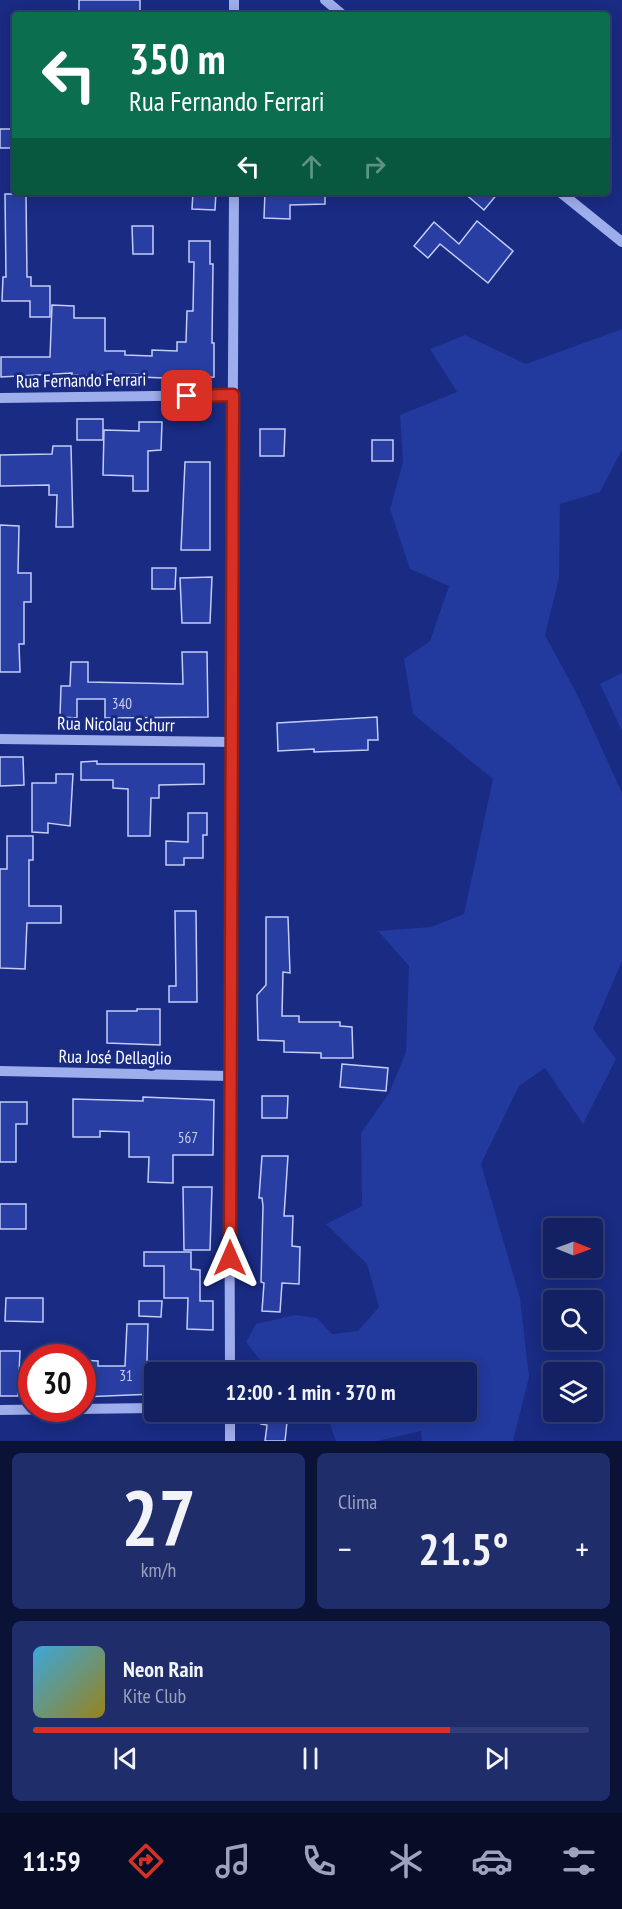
<!DOCTYPE html>
<html lang="pt">
<meta charset="utf-8">
<style>
:root{--surface:#132062;--page:#202d6b;--text:#f1f3f6;--muted:#9da3be;--line:#323e77;--accent:#d93025}
body{margin:0;font-family:"PT Sans Narrow",sans-serif;background:var(--page);color:var(--text);height:100vh;display:flex;flex-direction:column;font-size:22px;white-space:nowrap}
*{box-sizing:border-box;margin:0}
p{font-size:20px;color:var(--muted)}
.icon{flex:none;width:33px;height:33px;fill:none;stroke:currentColor;stroke-width:2;stroke-linecap:round;stroke-linejoin:round}
.map{position:relative;height:1441px;overflow:hidden}
.panel{display:flex;flex-direction:column;gap:12px;padding:12px;background:#0a1236;flex:1}
.panel>*{flex:none}
.banner{position:absolute;left:12px;top:12px;width:598px;height:183px;border-radius:6px;box-shadow:0 3px 15px #0003,0 0 0 2px var(--line);background:#0b6e4f;color:#fff;overflow:hidden}
.needle{width:39px;rotate:91deg}
.tools{position:absolute;left:543px;top:1218px;display:grid;gap:12px}
.tools a{display:grid;place-items:center;width:60px;height:60px;border-radius:6px;background:var(--surface);box-shadow:0 3px 15px #0003,0 0 0 2px var(--line);font-size:30px}
.speed{position:absolute;left:18px;top:1344px;display:flex;gap:12px;font-size:30px;font-weight:700;text-align:center}
.speed>*{display:grid;place-content:center;width:78px;height:78px;border-radius:50%;background:var(--surface);box-shadow:0 3px 15px #0003,0 0 0 2px var(--line);line-height:1}
.speed .limit{border:9px solid #d22;background:#fff;color:#111}
.pin{position:absolute;display:grid;place-items:center;width:51px;height:51px;color:#fff;margin:-26px;border-radius:12px;box-shadow:0 3px 9px #0006}
.me{position:absolute;width:66px;margin:-33px;rotate:0deg;stroke-linejoin:round;filter:drop-shadow(0 0 4px #0008)}
.turn{display:flex;align-items:center;gap:21px;height:126px;padding:0 18px;font-size:27px}
.turn .icon{width:78px;height:78px;stroke-width:2.5}
.turn b{display:block;font-size:42px;line-height:51px}
.lanes{display:flex;align-items:center;height:57px;padding:0 18px;background:#0003;justify-content:center;gap:30px;direction:ltr}
.lanes .off{opacity:.35}
.big{font-size:45px;font-weight:700;line-height:1.1}
.panel .widget{flex:1;display:flex;flex-direction:column;justify-content:center;gap:9px;min-width:0;padding:0 21px;border-radius:9px;background:var(--page)}
.panel .dial{align-items:center;gap:0}
.dial b{font-size:78px;line-height:1}
.song{display:flex;align-items:center;gap:18px}
.cover{width:72px;height:72px;border-radius:9px;background:linear-gradient(135deg,hsl(200 70% 55%),hsl(50 70% 35%))}
.played{height:6px;border-radius:3px;background:linear-gradient(90deg,var(--accent) 75%,var(--line) 75%)}
.keys{display:flex;justify-content:space-around;direction:ltr}
.heat{display:flex;justify-content:space-between;align-items:center;font-size:33px;direction:ltr}
.panel .tiles{flex:1;display:grid;gap:12px;grid-template-columns:1fr 1fr}
.widget:last-child{grid-column:span 2}
.trip{position:absolute;left:144px;top:1362px;width:333px;height:60px;border-radius:6px;background:var(--surface);box-shadow:0 3px 15px #0003,0 0 0 2px var(--line);font-weight:700;line-height:60px;text-align:center}
.tabs{display:flex;height:96px;justify-content:space-around;align-items:center;background:#080d27;color:var(--muted)}
.tabs .icon{width:42px;height:42px}
.tabs .active{color:var(--accent)}
.tabs b{font-size:27px;color:var(--text)}
.map>svg:first-child{display:block}
.green{fill:#22399d}
.building{fill:#283ea2;stroke:#c3cdf8;stroke-width:1.5}
.lines{fill:none;stroke-linecap:round;stroke-linejoin:round}
.minor{stroke:#9eadeb;stroke-width:10}
.route-casing{stroke:#8d1f18;stroke-width:15}
.route{stroke:#d93025;stroke-width:10}
.labels{text-anchor:middle;dominant-baseline:central;stroke-width:6;stroke-linejoin:round;paint-order:stroke}
.number-label{font-size:15px;fill:#c9cfe8}
.street-label{font-size:18px;fill:#fff;stroke:#192b83}
</style>
<div class="map">
<svg width="622" height="1441" viewBox="0 0 622 1441">
<rect width="100%" height="100%" fill="#192b83"/>
<g class="green">
<path d="M622,329V450L600,492L560,504L559,578L545,635L578,696L622,793V961L593,1029L616,1059L583,1124L545,1068L519,1086L481,1164L520,1298L529,1377L513,1441H422L421,1431L377,1441H336L326,1412H466V1372H286L265,1366L246,1342L256,1324L295,1315L317,1318L332,1334L358,1331L379,1307L367,1264L326,1224L362,1206L361,1133L389,1093L406,1052L409,966L378,931L431,927L464,914L493,779L413,714L404,659L430,641L449,586L410,569L390,509L403,462L400,415L457,392L430,349L465,335L526,364Z"/>
<path d="M622,673V731L600,684Z"/>
</g>
<g class="building">
<rect x="79" y="0" width="61" height="15"/>
<rect x="0" y="129" width="15" height="19"/>
<path d="M193,192H216L215,210L192,209Z"/>
<path d="M265,192H325V204L290,205V219L264,218Z"/>
<path d="M463,192H499L484,210Z"/>
<path d="M5,194H26L27,277H31V286H50V317H30V301H2L3,277H6Z"/>
<path d="M477,221L513,251L488,283L440,244L428,258L414,246L434,222L459,244Z"/>
<path d="M132,226H153V254H133Z"/>
<path d="M189,241H210V264H213L212,343H214V377L164,378L140,377V374L87,376L72,375V373L1,377V357H50L52,305L74,306V318H105V351H125V355L152,356V350L177,351V342H186L187,311H193L194,262H189Z"/>
<rect x="77" y="419" width="26" height="21"/>
<path d="M139,422H162L161,450L148,451V491H133V476L103,475L104,430L139,431Z"/>
<path d="M260,429H285L284,456H260Z"/>
<rect x="372" y="440" width="21" height="21"/>
<path d="M53,446H71L73,527H56L57,495H49V485L0,486V455L52,454Z"/>
<path d="M185,462H210V550H181Z"/>
<path d="M0,525L19,526L18,573H31V602H24V644H19L20,672H0Z"/>
<path d="M152,568H176L175,589H152Z"/>
<path d="M212,577L210,623H182L180,578Z"/>
<path d="M182,652H207L208,717L105,718V699H77V718L60,717L61,686H70L71,662H88V682L183,684Z"/>
<path d="M377,717L378,740H368V750L314,752V749L278,751L277,723Z"/>
<path d="M0,757H23L24,785L0,786Z"/>
<path d="M97,761V764H204V784L159,785V798H151L150,836H128V789L113,788V780H81V762Z"/>
<path d="M56,774H73L70,826L48,823V833L32,832V783H56Z"/>
<path d="M188,813H207V835H203V858H184V865H166V841L188,842Z"/>
<path d="M7,836H33V860H29V906H61V923H27L25,969L0,968V869H7Z"/>
<path d="M175,911H196L197,1002H169V986H176Z"/>
<path d="M266,917H288L290,973L283,972L282,1016H299V1022H340V1026L352,1027L353,1058H321V1053L284,1052V1041L258,1040L257,995L266,985Z"/>
<path d="M137,1009H160V1045L107,1043V1011H137Z"/>
<path d="M342,1064L388,1068L386,1091L340,1087Z"/>
<path d="M262,1096H288L287,1118H262Z"/>
<path d="M143,1097L214,1100L213,1155H173V1183L148,1182L149,1157H129V1132L100,1131V1137H73V1099L143,1101Z"/>
<path d="M0,1102H27V1124H16V1162H0Z"/>
<path d="M262,1156H288L284,1216H293L292,1246L300,1247L299,1284L282,1283L280,1312L262,1311L264,1283L261,1282L263,1206L262,1198H259Z"/>
<path d="M183,1187H212L210,1250H184Z"/>
<rect x="0" y="1204" width="26" height="25"/>
<path d="M144,1252H191V1269L200,1270V1301H213V1330L187,1329L188,1298H164V1266H144Z"/>
<path d="M6,1298H43V1322L5,1321Z"/>
<path d="M139,1301H162L161,1317L139,1316Z"/>
<path d="M127,1324H148L147,1361L154,1362V1394L82,1397V1360L98,1361V1366H125Z"/>
<path d="M0,1351H20L18,1396H0Z"/>
<path d="M262,1412H288L285,1441H265L267,1425L261,1424Z"/>
</g>
<g class="lines">
<g class="minor">
<path d="M325,0L343,15"/>
<path d="M234,15V0"/>
<path d="M560,192L622,242"/>
<path d="M0,398L233,395"/>
<path d="M0,739L232,742"/>
<path d="M0,1071L229,1076"/>
<path d="M230,1372L229,1076L234,192"/>
<path d="M0,1410L154,1408"/>
<path d="M230,1441V1412"/>
</g>
</g>
<g class="lines">
<g class="route-casing">
<path id="route" d="M187,396L233,395L230,1258"/>
</g>
<use href="#route" class="route"/>
</g>
<g class="labels">
<g class="number-label">
<text x="122" y="703">340</text>
<text x="188" y="1137">567</text>
<text x="126" y="1375">31</text>
</g>
<g class="street-label">
<text transform="translate(81 380) rotate(-1)">Rua Fernando Ferrari</text>
<text transform="translate(116 724) rotate(1)">Rua Nicolau Schurr</text>
<text transform="translate(115 1057) rotate(1)">Rua José Dellaglio</text>
</g>
</g>
</svg>
<div class="tools">
<a><svg class="needle" viewBox="-14 -14 28 28"><path d="M0-13l5 13h-10z" fill="#e53935"/><path d="M0 13l5-13h-10z" fill="#9da3be"/></svg></a>
<a><svg class="icon" aria-label="search" viewBox="0 0 24 24"><circle cx="10" cy="10" r="6"/><path d="M15 15l6 6"/></svg></a>
<a><svg class="icon" aria-label="layers" viewBox="0 0 24 24"><path d="M12 4l9 5-9 5-9-5zM3 14l9 5 9-5"/></svg></a>
</div>
<div class="speed"><div class="limit">30</div></div>
<div class="pin" style="left:187px;top:396px;background:#d93025"><svg class="icon" aria-label="arrive" viewBox="0 0 24 24"><path d="M6 21V4h12l-3 4 3 4H6"/></svg></div>
<svg class="me" style="left:230px;top:1258px" viewBox="-20 -20 40 40"><path d="M0-17L14 15 0 8-14 15z" fill="#d93025" stroke="#fff" stroke-width="4"/></svg>
<div class="trip">12:00 · 1 min · 370 m</div>
<div class="banner">
<div class="turn"><svg class="icon" aria-label="left" viewBox="0 0 24 24"><path d="M17 20v-9H6M10 6l-5 5 5 5"/></svg><div><b>350 m</b>Rua Fernando Ferrari</div></div>
<div class="lanes"><svg class="icon" aria-label="left" viewBox="0 0 24 24"><path d="M17 20v-9H6M10 6l-5 5 5 5"/></svg><svg class="icon off" aria-label="ahead" viewBox="0 0 24 24"><path d="M12 20V5M6 11l6-6 6 6"/></svg><svg class="icon off" aria-label="right" viewBox="0 0 24 24"><path d="M7 20v-9h11M14 6l5 5-5 5"/></svg></div>
</div>
</div>
<section class="panel">
<div class="tiles">
<div class="widget dial"><b>27</b><p>km/h</p></div>
<div class="widget"><p>Clima</p>
<div class="heat"><a>−</a><b class="big">21.5°</b><a>+</a></div>
</div>
<div class="widget">
<div class="song"><i class="cover"></i><div><b>Neon Rain</b><p>Kite Club</p></div></div>
<div class="played"></div>
<div class="keys"><svg class="icon" aria-label="previous" viewBox="0 0 24 24"><path d="M18 5L8 12l10 7zM5 5v14"/></svg><svg class="icon" aria-label="pause" viewBox="0 0 24 24"><path d="M8 5v14M16 5v14"/></svg><svg class="icon" aria-label="next" viewBox="0 0 24 24"><path d="M6 5l10 7-10 7zM19 5v14"/></svg></div>
</div>
</div>
</section>
<nav class="tabs">
<b>11:59</b>
<svg class="icon active" aria-label="directions" viewBox="0 0 24 24"><path d="M12 3l9 9-9 9-9-9zM9 14v-3h6M13 9l2 2-2 2"/></svg>
<svg class="icon" aria-label="music" viewBox="0 0 24 24"><path d="M9 18V5l10-2v13"/><circle cx="6" cy="18" r="3"/><circle cx="16" cy="16" r="3"/></svg>
<svg class="icon" aria-label="phone" viewBox="0 0 24 24"><path d="M5 4h4l2 5-3 2q2 4 5 5l2-3 5 2v4C11 20 4 13 5 4z"/></svg>
<svg class="icon" aria-label="climate" viewBox="0 0 24 24"><path d="M12 3v18M4 7l16 10M4 17L20 7"/></svg>
<svg class="icon" aria-label="car" viewBox="0 0 24 24"><path d="M5 17H2v-5l4-1 3-4h7l3 4 3 1v5h-3M9 17h6M6 11h13"/><circle cx="7" cy="17" r="2"/><circle cx="17" cy="17" r="2"/></svg>
<svg class="icon" aria-label="filters" viewBox="0 0 24 24"><path d="M4 7h16M4 17h16"/><circle cx="9" cy="7" r="2"/><circle cx="15" cy="17" r="2"/></svg>
</nav>
